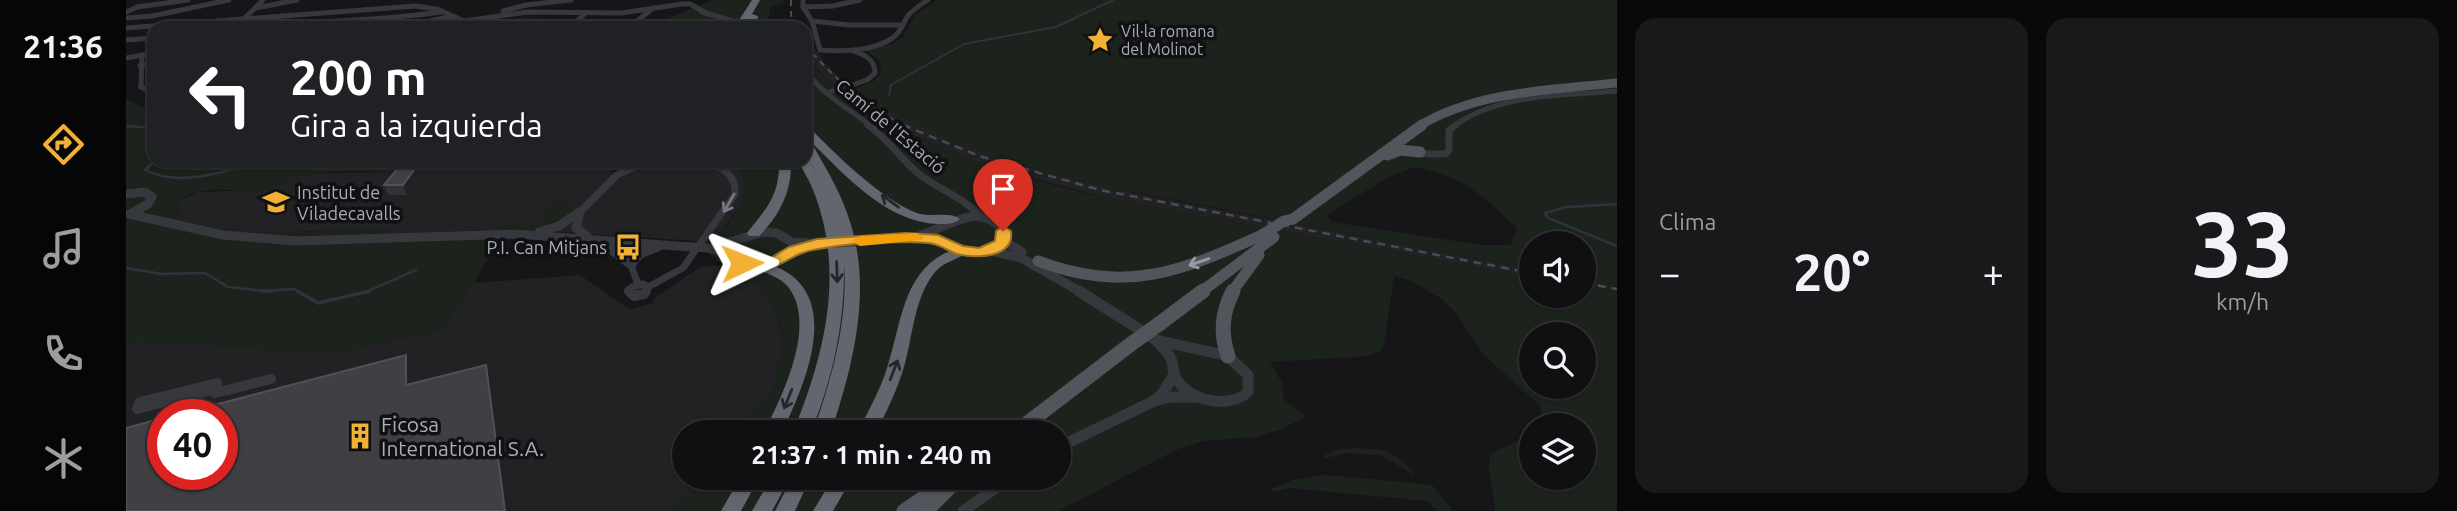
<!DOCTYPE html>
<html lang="es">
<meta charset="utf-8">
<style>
:root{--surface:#101012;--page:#19191b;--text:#f1f3f6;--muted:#9c9d9f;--line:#303032;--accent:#f2b134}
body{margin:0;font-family:Ubuntu,sans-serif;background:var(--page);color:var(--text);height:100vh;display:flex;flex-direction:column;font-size:26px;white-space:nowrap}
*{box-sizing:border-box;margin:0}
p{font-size:23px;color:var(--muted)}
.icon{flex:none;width:38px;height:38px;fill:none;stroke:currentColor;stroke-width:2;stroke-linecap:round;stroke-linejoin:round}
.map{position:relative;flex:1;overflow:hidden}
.sheet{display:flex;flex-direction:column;gap:18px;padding:18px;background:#09090a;width:840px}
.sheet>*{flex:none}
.guide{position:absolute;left:21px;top:21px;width:665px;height:147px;border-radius:21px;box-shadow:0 2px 5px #0004,0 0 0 2px var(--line);background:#202124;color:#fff;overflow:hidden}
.controls{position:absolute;left:1393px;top:231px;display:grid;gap:14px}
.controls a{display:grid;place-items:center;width:77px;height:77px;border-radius:50%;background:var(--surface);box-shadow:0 2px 5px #0004,0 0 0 2px var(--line);font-size:35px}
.speed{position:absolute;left:21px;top:399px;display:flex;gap:14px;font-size:35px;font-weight:700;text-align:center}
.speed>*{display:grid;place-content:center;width:91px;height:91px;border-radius:50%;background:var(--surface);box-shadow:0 2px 5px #0004,0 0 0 2px var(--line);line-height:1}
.speed .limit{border:10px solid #d22;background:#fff;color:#111}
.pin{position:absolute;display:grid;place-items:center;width:60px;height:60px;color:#fff;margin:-72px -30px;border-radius:50% 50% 50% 0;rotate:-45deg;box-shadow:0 0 7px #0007}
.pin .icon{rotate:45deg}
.me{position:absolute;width:77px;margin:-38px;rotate:88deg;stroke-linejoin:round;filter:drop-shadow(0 0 5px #0008)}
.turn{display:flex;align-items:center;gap:24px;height:147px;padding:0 28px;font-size:32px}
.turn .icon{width:91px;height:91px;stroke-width:2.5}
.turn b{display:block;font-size:49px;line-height:60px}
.big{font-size:52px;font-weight:600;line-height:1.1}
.sheet .widget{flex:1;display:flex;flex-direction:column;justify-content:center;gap:10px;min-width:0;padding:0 24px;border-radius:21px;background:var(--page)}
.sheet .dial{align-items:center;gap:0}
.dial b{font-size:91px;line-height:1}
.heat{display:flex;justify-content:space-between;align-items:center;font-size:38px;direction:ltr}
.sheet .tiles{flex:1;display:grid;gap:18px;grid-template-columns:repeat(2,1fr)}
.trip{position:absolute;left:546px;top:420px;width:399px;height:70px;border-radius:35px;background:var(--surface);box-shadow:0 2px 5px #0004,0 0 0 2px var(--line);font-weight:600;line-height:70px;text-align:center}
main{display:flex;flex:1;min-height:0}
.tab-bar{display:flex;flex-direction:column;width:126px;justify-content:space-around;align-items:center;background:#060607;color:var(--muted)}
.tab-bar .icon{width:49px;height:49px}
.tab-bar .selected{color:var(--accent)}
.tab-bar b{font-size:32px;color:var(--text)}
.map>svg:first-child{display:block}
.built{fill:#222225;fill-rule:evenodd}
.green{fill:#1c231d;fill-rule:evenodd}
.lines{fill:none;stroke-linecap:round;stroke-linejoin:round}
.stream-far2{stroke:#2c353c;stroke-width:2}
.stream-far1{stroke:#2c353c;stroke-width:2.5}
.stream{stroke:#2c353c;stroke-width:3.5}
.minor-far2{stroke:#37383d;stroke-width:5}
.minor-far1{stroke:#37383d;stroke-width:7}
.minor{stroke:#37383d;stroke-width:10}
.tertiary-far1{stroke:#37383d;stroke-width:9}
.tertiary{stroke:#37383d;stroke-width:11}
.primary-far2{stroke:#53555c;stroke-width:9}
.primary-far1{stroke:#53555c;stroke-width:11}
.primary{stroke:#53555c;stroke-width:15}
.motorway{fill:#63666e;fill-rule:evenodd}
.rail-far1{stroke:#4a4c52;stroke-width:2;stroke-dasharray:6 5;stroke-linecap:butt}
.rail{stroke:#4a4c52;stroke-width:2.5;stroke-dasharray:8 6;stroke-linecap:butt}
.tertiary-bridge{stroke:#37383d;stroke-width:9}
.primary-bridge-far1{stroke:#53555c;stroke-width:11}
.primary-bridge{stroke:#53555c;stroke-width:15}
.wall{fill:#323236}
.shaded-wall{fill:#212124}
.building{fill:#3f3f44;stroke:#4f5156;stroke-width:2}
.oneway{stroke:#26262a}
.oneway2{stroke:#757881}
.oneway3{stroke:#979ba6}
.route{fill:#f2b134;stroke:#9d7322;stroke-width:2}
.slow{fill:#f59e0b}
.labels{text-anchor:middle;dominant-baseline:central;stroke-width:7;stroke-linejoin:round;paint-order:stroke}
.far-poi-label{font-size:16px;fill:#a8adb8;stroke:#111113;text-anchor:start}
.street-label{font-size:18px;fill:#a8adb8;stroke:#111113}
.poi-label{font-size:18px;fill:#a8adb8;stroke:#111113;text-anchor:start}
.near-poi-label{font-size:21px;fill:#a8adb8;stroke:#111113;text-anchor:start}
</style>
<main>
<nav class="tab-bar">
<b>21:36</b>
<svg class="icon selected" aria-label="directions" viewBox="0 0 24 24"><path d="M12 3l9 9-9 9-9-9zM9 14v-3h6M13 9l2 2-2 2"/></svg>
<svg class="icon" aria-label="music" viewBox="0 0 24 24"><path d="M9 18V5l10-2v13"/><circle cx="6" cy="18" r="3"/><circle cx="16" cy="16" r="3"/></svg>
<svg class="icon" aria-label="phone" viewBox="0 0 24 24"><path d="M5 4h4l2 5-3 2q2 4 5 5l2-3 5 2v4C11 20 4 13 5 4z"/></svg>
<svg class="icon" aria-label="climate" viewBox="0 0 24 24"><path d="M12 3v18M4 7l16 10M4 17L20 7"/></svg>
</nav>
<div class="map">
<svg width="1491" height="511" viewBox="0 0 1491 511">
<rect width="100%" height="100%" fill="#161618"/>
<g class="built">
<path d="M679,33L698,62L713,77L740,97L827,141L895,165L1003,192L1405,269V278L985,199L868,168L815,148L773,128L707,86L679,55Z"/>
<path d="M276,161H494L484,174L512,161H596L614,168L621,188L615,204L592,237L585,242L389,229L264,234L267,228L135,233L86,228L47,219L54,213L52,201L72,192L139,190L178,175L197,173L268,172Z"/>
<path d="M597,265L604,270L627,277L653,316L655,356L649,382L643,394L611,432H558V478H574L546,511H0V344L8,341L314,331L348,283L454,275L503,309L525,304L529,298L574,267ZM37,415H96V474H37Z"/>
</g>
<g class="green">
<path d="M587,0H657V3L644,7L642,28H519Z"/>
<path d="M811,0H1491V511H1369C1369,491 1360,475 1364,454L1405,434V478H1458V425H1413L1417,421L1414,406L1357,354L1329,312L1316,299L1283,280L1268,276L1258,345L1254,351L1242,356L1144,362L1156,383L1158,400L1180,416L1156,429L1129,437L1077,441L1052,449L932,511H546L574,478H933V432H611L643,394L649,382L655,356L653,316L627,277L604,270L583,254L585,242C602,229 614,207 621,188L614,168L596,161H679V55C737,136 892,178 985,199L1405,278V296H1458V288L1464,289L1461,280L1458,279V243H1405V269L956,182C877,160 796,136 728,89L748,81L755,73L754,61L738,49L766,44L777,37L789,15ZM1289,167C1339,178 1354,193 1391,228L1385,245H1355L1206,222L1200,215L1263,177ZM1405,334H1458V387H1405Z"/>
<path d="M396,18L441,19L435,28H358L354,23Z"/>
<path d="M0,99L28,113V161H276L268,172C240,172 210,170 182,175C168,177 156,188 141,190C112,194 77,182 52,201L55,210L48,219C125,238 190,231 268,228L264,234L366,230L369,225L409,223L413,221L419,207L433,201L452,204C428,229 412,229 379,230L348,283L314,331L206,354L9,341L0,344Z"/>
<path d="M1214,449C1250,448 1267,446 1290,476L1255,455L1220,453L1200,458L1197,456Z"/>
<path d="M1198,475L1299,484L1307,486L1327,511H1312L1301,501L1164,488L1147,492L1144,489L1167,480Z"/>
</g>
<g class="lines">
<g class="stream-far2">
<path d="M763,95L765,85L838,44L930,27L987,0"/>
<path d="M0,126H5"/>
</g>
<g class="stream-far1">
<path d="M0,126L28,128"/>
<path d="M28,161L19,170C55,188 99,171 136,161"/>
<path d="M1491,204L1441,207L1419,213L1422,218L1491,246"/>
<path d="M0,268L36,274L79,273L102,287L139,291L168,289L174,292"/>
<path d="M240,292L290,270"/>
</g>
<g class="stream">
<path d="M135,291H146"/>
<path d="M171,291L192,303L244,291"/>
</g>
<g class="minor-far2">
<path d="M677,0V7L686,21L694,50C716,52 751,51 769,36C775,31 777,24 781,17C786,10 794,5 802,0"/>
<path d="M11,7L62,0"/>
<path d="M677,7L707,6L734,0"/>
<path d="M130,8L171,0"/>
<path d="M377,11L400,5L445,0"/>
<path d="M0,12L14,6"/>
<path d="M576,12L610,22"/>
<path d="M0,18L26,16L103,0"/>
<path d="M686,21L723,25H777"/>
<path d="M631,26L641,28"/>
<path d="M0,28L289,6L311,9L338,21L401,12L495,13L556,4H564L580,13"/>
<path d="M102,28L120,17L137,0"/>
<path d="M117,28C183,20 250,22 315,12"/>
<path d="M274,28L326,16"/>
<path d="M445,28L458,14"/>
<path d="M503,28L527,8"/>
<path d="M0,40L28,38"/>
<path d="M0,58L28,53"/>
<path d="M14,66L28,63"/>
<path d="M679,69C694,93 723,109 745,126"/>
<path d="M723,86L741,80L749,73C749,58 737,54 725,50"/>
<path d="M15,87L16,55"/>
<path d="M15,87L28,94"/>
<path d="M701,93L711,89"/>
<path d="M1328,126C1373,93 1438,96 1491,91"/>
</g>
<g class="minor-far1">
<path d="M742,125C762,139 775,159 793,174C815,191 835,196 856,217"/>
<path d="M1298,154H1320L1323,150V130L1330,125"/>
<path d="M454,212L491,175L521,161"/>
<path d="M505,265L512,284"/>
<path d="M522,287L557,268L609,194C610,170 591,165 571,161"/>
<path d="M502,292L506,287L517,284L522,287L519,292"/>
</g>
<g class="minor">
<path d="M503,291L508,296L518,294L520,291"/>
<path d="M91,383L90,389L11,409L14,402Z"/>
<path d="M90,389L89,393L145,379"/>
</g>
<g class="tertiary-far1">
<path d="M0,194L19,192L26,197L22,204L6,213"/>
<path d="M454,212L450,228L461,236"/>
<path d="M3,214L97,235L169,241L391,234L564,247"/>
<path d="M413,232L433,226L452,213"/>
<path d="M795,235C822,227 850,202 875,228L878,241L896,252"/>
<path d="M754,240L806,238L841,252H870L895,258L955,292"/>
<path d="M475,242L505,265L514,254L532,247"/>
<path d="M584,248L637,232L650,233L666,242L697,244"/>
<path d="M586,249C607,255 627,272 650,262C661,257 668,250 680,247"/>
</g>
<g class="tertiary">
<path d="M953,291L1030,340"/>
<path d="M1030,340L1102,356L1122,375V392C1103,409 1063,402 1050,378C1046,372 1048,363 1044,357C1041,351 1034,345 1030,340Z"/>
<path d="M1029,401L1044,397H1073"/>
<path d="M933,447L1026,402L1036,394L1048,375"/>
<path d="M837,511L884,478"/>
</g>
<path class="primary-far2" d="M1293,126C1351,91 1425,90 1491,83"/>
<g class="primary-far1">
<path d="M1261,155L1274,150L1294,152"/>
<path d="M1167,219L1296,125"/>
<path d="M912,261C1000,294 1054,272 1136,235"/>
<path d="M1075,292L1148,237"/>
<path d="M1106,292L1133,255"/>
</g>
<g class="primary">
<path d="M1033,324L1077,291"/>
<path d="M1102,356C1094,332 1096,313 1107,291"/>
<path d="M890,432L1005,344"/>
<path d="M778,511L827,478"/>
<path d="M800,511L827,484"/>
</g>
<g class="motorway">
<path d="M626,0H634L626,14L632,16L631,28H621L623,19L618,28H608Z"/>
<path d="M679,126L683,127C709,154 756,200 791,213C804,218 823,211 834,219C828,224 821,224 814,224C762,224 719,175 685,142C698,165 712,187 721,213C748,285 728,362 705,432H687C706,377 722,322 718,263C719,323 707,377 685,432H667C698,356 719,275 689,195C685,183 678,172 672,161L682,158L696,183L679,152V139H682L679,136Z"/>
<path d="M653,161H665C666,191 654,215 633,236H623L621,233C641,208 654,195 653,161Z"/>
<path d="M836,247L843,251C834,259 820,261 811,270C788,295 787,336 778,367C771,390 761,411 750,432H732C742,411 754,391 761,368C777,319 777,262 836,247Z"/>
<path d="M636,262C722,284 682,378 656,432H638C656,396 691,326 663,288C656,278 642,274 631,269L629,266Z"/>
<path d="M614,478H633L615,511H595Z"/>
<path d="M645,478H664L646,511H626Z"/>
<path d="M666,478H684L669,511H649Z"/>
<path d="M707,478H726L707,511H687Z"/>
</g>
<g class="rail-far1">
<path d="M665,0V15L670,28"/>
<path d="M679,45C708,78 740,107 780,126"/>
</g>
<g class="rail">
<path d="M777,125L853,156L974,190L1405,273"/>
<path d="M1458,283L1491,289"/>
</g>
<g class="tertiary-bridge">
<path d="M697,244L754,240"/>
<path d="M564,247L584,248"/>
</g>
<path class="primary-bridge-far1" d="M1136,235L1158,221L1167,219"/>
<path class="primary-bridge" d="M1005,344L1033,324"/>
</g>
<path class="wall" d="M291,166L295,176L281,195H262L258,185Z"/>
<g class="shaded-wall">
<path d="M291,166L295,176L281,195L277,185Z"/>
<path d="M280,355L285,366L286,396L280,385Z"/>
<path d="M360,365L364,376L382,511H379Z"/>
</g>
<g class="building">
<path d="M291,166L277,185H258L273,167Z"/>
<path d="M280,355V385L360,365L379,511H0V428L37,418V474H96V415H50Z"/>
</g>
<defs><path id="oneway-shaft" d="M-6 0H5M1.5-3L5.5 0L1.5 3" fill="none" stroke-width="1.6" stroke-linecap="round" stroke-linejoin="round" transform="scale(1.75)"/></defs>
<g class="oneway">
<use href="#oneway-shaft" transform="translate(764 201) rotate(-144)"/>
<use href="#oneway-shaft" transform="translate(711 272) rotate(88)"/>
<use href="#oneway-shaft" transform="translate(768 370) rotate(-69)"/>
<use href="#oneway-shaft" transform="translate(662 399) rotate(112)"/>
</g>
<use class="oneway2" href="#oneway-shaft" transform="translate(603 203) rotate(120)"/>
<use class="oneway3" href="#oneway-shaft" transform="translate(1073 262) rotate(161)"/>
<path class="route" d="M877,226L885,231C889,258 849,259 831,254C824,252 818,247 811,245C803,242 793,243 784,242C755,241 721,244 692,249C656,254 654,278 611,267L608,263L616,258L641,260L663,247L691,239L780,233L812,235L837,246L853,248L869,241L870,231Z"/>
<path class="slow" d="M790,233L798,237L796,240L734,246L726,241L734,236Z"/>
<defs>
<g id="sight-bare" transform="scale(2.1)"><path d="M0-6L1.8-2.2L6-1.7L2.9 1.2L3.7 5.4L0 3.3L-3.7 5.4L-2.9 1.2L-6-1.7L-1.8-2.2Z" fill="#f2b134" stroke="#111113" stroke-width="2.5" paint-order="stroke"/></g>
<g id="school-bare" transform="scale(2.1)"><path d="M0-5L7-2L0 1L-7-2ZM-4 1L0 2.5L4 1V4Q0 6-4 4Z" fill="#f2b134" stroke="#111113" stroke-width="2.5" paint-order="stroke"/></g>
<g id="bus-bare" transform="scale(2.1)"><path d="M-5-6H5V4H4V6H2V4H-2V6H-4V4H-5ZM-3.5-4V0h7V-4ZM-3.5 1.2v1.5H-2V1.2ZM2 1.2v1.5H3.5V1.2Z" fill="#f2b134" stroke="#111113" stroke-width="2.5" paint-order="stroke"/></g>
<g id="building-bare" transform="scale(2.1)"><path d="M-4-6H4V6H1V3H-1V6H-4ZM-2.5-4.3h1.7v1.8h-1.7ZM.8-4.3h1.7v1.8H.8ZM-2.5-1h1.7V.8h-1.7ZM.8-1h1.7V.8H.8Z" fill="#f2b134" stroke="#111113" stroke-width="2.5" paint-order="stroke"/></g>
</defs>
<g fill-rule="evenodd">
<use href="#sight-bare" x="974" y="40"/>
<use href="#school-bare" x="150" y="202"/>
<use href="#bus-bare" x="502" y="247"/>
<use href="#building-bare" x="234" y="436"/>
</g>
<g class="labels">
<g class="far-poi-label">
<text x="995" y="31">Vil·la romana<tspan x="995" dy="18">del Molinot</tspan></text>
</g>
<g class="street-label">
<text transform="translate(765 126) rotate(40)">Camí de l'Estació</text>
</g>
<g class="poi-label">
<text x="171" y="192">Institut de<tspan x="171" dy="21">Viladecavalls</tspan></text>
<text x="481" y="247" text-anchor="end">P.I. Can Mitjans</text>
</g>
<g class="near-poi-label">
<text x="255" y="424">Ficosa<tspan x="255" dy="24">International S.A.</tspan></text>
</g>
</g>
</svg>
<div class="controls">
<a><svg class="icon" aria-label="sound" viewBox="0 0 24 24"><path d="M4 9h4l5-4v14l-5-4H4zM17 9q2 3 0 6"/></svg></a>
<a><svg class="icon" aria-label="search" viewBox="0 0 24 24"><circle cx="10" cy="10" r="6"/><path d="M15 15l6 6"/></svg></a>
<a><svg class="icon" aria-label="layers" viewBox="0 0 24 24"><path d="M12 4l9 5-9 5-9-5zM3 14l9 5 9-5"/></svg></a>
</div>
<div class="speed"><div class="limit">40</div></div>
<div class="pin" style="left:877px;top:231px;background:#d93025"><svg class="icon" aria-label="arrive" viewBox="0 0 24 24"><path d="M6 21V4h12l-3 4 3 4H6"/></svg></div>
<svg class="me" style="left:616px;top:263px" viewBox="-20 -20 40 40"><path d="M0-17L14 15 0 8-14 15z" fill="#f2b134" stroke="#fff" stroke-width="4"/></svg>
<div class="trip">21:37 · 1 min · 240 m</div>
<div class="guide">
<div class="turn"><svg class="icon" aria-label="left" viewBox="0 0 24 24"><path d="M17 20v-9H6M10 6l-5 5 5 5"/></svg><div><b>200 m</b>Gira a la izquierda</div></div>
</div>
</div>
<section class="sheet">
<div class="tiles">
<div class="widget"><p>Clima</p>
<div class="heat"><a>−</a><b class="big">20°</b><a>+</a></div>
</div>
<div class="widget dial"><b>33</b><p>km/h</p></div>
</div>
</section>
</main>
